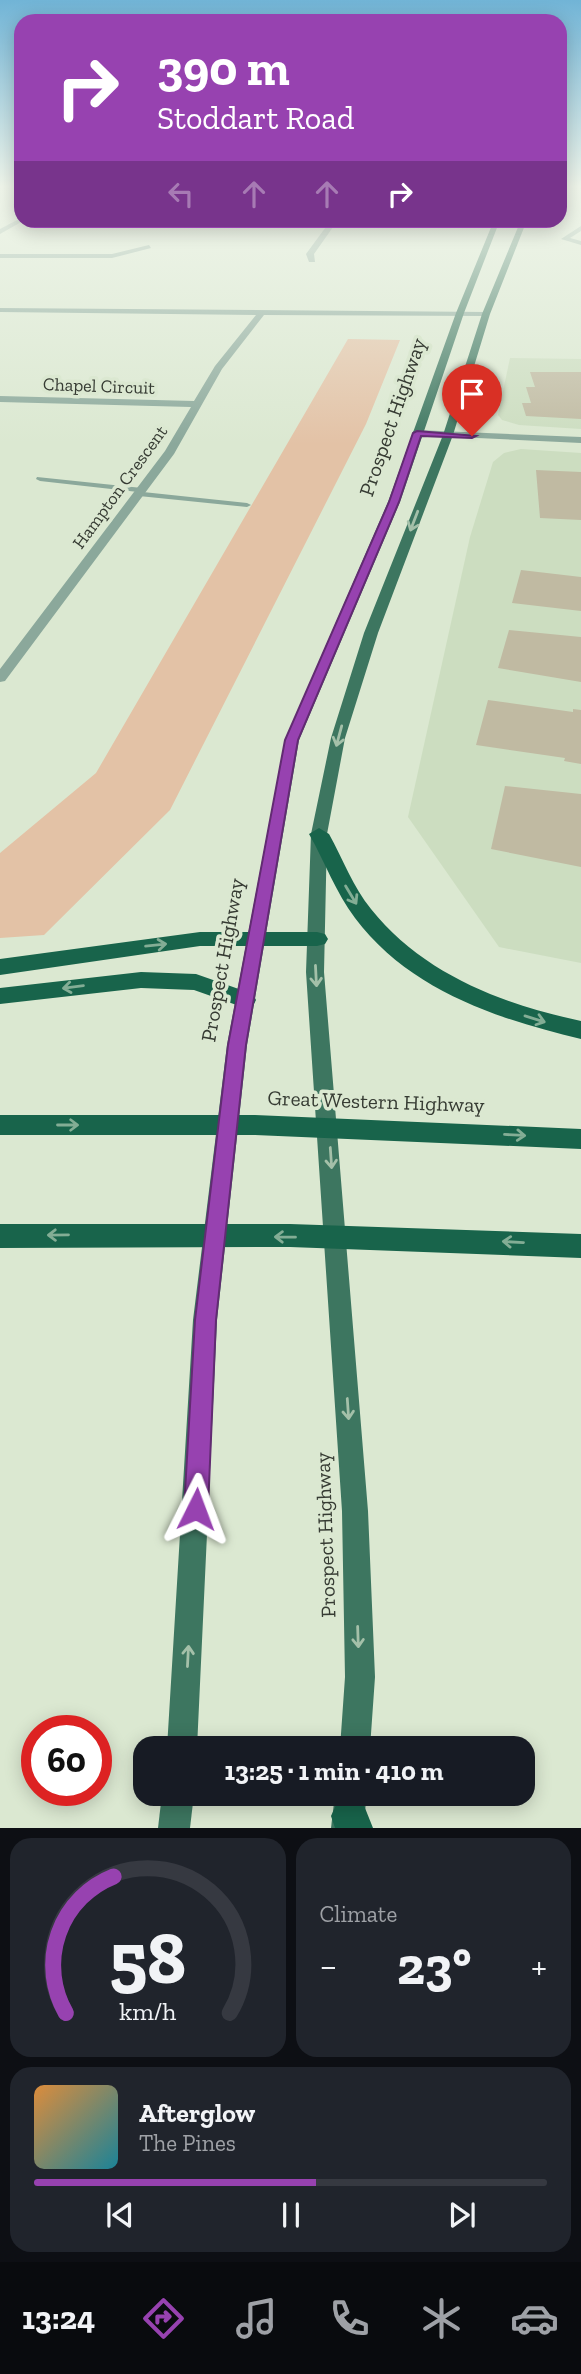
<!DOCTYPE html>
<meta charset="utf-8">
<style>
:root{--surface:#171b24;--page:#20242c;--text:#f1f3f6;--muted:#9ea1a6;--line:#363941;--accent:#9742b0}
body{margin:0;font-family:"Zilla Slab",serif;background:var(--page);color:var(--text);height:100vh;display:flex;flex-direction:column;font-size:26px;white-space:nowrap}
*{box-sizing:border-box;margin:0}
p{font-size:23px;color:var(--muted)}
.icon{flex:none;width:38px;height:38px;fill:none;stroke:currentColor;stroke-width:2;stroke-linecap:round;stroke-linejoin:round}
.map{position:relative;height:1828px;overflow:hidden}
.drawer{display:flex;flex-direction:column;gap:10px;padding:10px;background:#0d0f14;flex:1}
.drawer>*{flex:none}
.banner{position:absolute;left:14px;top:14px;width:553px;height:214px;border-radius:21px;box-shadow:0 4px 18px #0003;background:#9742b0;color:#fff;overflow:hidden}
.speed{position:absolute;left:21px;top:1715px;display:flex;gap:14px;font-size:35px;font-weight:700;text-align:center}
.speed>*{display:grid;place-content:center;width:91px;height:91px;border-radius:50%;background:var(--surface);box-shadow:0 4px 18px #0003;line-height:1}
.speed .limit{border:10px solid #d22;background:#fff;color:#111}
.pin{position:absolute;display:grid;place-items:center;width:60px;height:60px;color:#fff;margin:-72px -30px;border-radius:50% 50% 50% 0;rotate:-45deg;box-shadow:0 0 7px #0007}
.pin .icon{rotate:45deg}
.me{position:absolute;width:77px;margin:-38px;rotate:3deg;stroke-linejoin:round;filter:drop-shadow(0 0 5px #0008)}
.turn{display:flex;align-items:center;gap:24px;height:147px;padding:0 28px;font-size:32px}
.turn .icon{width:91px;height:91px;stroke-width:2.5}
.turn b{display:block;font-size:49px;line-height:60px}
.lanes{display:flex;align-items:center;height:66px;padding:0 28px;background:#0003;justify-content:center;gap:35px;direction:ltr}
.lanes .off{opacity:.35}
.big{font-size:52px;font-weight:700;line-height:1.1}
.drawer .card{flex:1;display:flex;flex-direction:column;justify-content:center;gap:10px;min-width:0;padding:0 24px;border-radius:21px;background:var(--page)}
.drawer .dial{align-items:center;gap:0}
.dial svg{height:182px;overflow:visible;fill:none;stroke:var(--line);stroke-width:7;stroke-linecap:round;text-anchor:middle}
.dial text{fill:var(--text);stroke:none}
.song{display:flex;align-items:center;gap:21px}
.cover{width:84px;height:84px;border-radius:10px;background:linear-gradient(135deg,hsl(30 70% 55%),hsl(190 70% 35%))}
.played{height:7px;border-radius:4px;background:linear-gradient(90deg,var(--accent) 55%,var(--line) 55%)}
.keys{display:flex;justify-content:space-around;direction:ltr}
.heat{display:flex;justify-content:space-between;align-items:center;font-size:38px;direction:ltr}
.drawer .tiles{flex:1;display:grid;gap:10px;grid-template-columns:1fr 1fr}
.card:last-child{grid-column:span 2}
.trip{position:absolute;left:133px;top:1736px;width:402px;height:70px;border-radius:21px;background:var(--surface);box-shadow:0 4px 18px #0003;font-weight:700;line-height:70px;text-align:center}
.tab-bar{display:flex;height:112px;justify-content:space-around;align-items:center;background:#090b0e;color:var(--muted)}
.tab-bar .icon{width:49px;height:49px}
.tab-bar .active{color:var(--accent)}
.tab-bar b{font-size:32px;color:var(--text)}
.map>svg:first-child{display:block}
.built{fill:#ccddc0}
.green{fill:#e3c2a6}
.building{fill:#c0baa2}
.lines{fill:none;stroke-linecap:round;stroke-linejoin:round}
.lane{fill:#8ba89b;fill-rule:evenodd}
.street{fill:#8ba89b;fill-rule:evenodd}
.primary{fill:#3d7660;fill-rule:evenodd}
.highway{fill:#18644b;fill-rule:evenodd}
.oneway{stroke:#a4c0a9}
.oneway2{stroke:#83ad95}
.route{fill:#9742b0;stroke:#622b72;stroke-width:2}
.labels{text-anchor:middle;dominant-baseline:central;stroke-width:7;stroke-linejoin:round;paint-order:stroke}
.far-street-label{font-size:18px;fill:#363b33;stroke:#dbe8d1}
.street-label{font-size:21px;fill:#363b33;stroke:#dbe8d1}
</style>
<div class="map">
<svg width="581" height="1828" viewBox="0 0 581 1828">
<rect width="100%" height="100%" fill="#dbe8d1"/>
<g class="built">
<path d="M510,358L581,359V429L519,425L502,420L498,415Z"/>
<path d="M521,449L581,453V963L499,947L408,817L470,537L493,462L504,453Z"/>
</g>
<path class="green" d="M348,339L400,340L366,424L170,810L44,935L0,938V853L96,773Z"/>
<g class="building">
<path d="M530,372H581V419L526,416L522,403H531L526,387H535Z"/>
<path d="M536,470L581,472V520L540,518Z"/>
<path d="M521,570L581,577V611L512,603Z"/>
<path d="M509,630L581,637V682L498,668Z"/>
<path d="M488,700L573,712V709L581,710V764L564,761L565,758L476,745Z"/>
<path d="M505,786L581,794V867L491,849Z"/>
</g>
<g class="lines">
<path class="lane" d="M37,477L142,488L146,490L143,492L247,503L251,505L247,507L139,496L135,494L138,492L40,481L36,479Z"/>
<g class="street">
<path d="M15,202L21,204V208L13,205Z"/>
<path d="M21,218L23,221L0,234V229Z"/>
<path d="M331,220H338L314,254L315,262H309L306,254Z"/>
<path d="M581,226V231L570,238L581,241V245L561,239Z"/>
<path d="M149,245L151,248L112,258H0V254H112Z"/>
<path d="M0,308L486,312L490,314L486,316L264,315L222,369L174,454L5,681L0,682V669L165,451L191,407L0,402V396L194,401L215,366L256,315L0,312Z"/>
<path d="M417,430L581,437V443L413,435V431Z"/>
</g>
<g class="primary">
<path d="M494,220H500L464,313L400,502L299,740L247,1045L217,1320L197,1748H167L193,1320L227,1045L285,740L388,502L456,313Z"/>
<path d="M521,220H527L490,314L453,435L378,633L345,738L327,834L324,972L368,1511L375,1677L370,1748H340L345,1677L342,1511L306,972L311,834L331,738L364,633L443,435L482,314Z"/>
<path d="M162,1794H194L190,1828H158Z"/>
<path d="M335,1794H367L363,1828H331Z"/>
</g>
<g class="highway">
<path d="M319,828L329,834C343,859 353,887 371,909C423,974 502,1004 581,1021V1039C497,1019 409,990 355,918C336,893 325,862 309,834Z"/>
<path d="M200,932H317L325,934L328,939L325,944L317,946H200L0,975V959Z"/>
<path d="M141,972L196,974L253,994L256,1000L253,1006L245,1008L194,990L141,988L0,1004V988Z"/>
<path d="M0,1115H255L581,1129V1149L255,1135H0Z"/>
<path d="M0,1224H290L581,1234V1258L290,1247L0,1248Z"/>
<path d="M350,1797L363,1803L373,1828H335L331,1816L337,1803Z"/>
</g>
</g>
<defs><path id="oneway-shaft" d="M-6 0H5M1.5-3L5.5 0L1.5 3" fill="none" stroke-width="1.6" stroke-linecap="round" stroke-linejoin="round" transform="scale(1.75)"/></defs>
<g class="oneway">
<use href="#oneway-shaft" transform="translate(414 521) rotate(111)"/>
<use href="#oneway-shaft" transform="translate(339 736) rotate(105)"/>
<use href="#oneway-shaft" transform="translate(316 976) rotate(87)"/>
<use href="#oneway-shaft" transform="translate(331 1158) rotate(86)"/>
<use href="#oneway-shaft" transform="translate(348 1409) rotate(86)"/>
<use href="#oneway-shaft" transform="translate(358 1637) rotate(88)"/>
<use href="#oneway-shaft" transform="translate(188 1656) rotate(-87)"/>
</g>
<g class="oneway2">
<use href="#oneway-shaft" transform="translate(351 895) rotate(59)"/>
<use href="#oneway-shaft" transform="translate(156 945) rotate(-6)"/>
<use href="#oneway-shaft" transform="translate(73 987) rotate(173)"/>
<use href="#oneway-shaft" transform="translate(535 1019) rotate(17)"/>
<use href="#oneway-shaft" transform="translate(68 1125)"/>
<use href="#oneway-shaft" transform="translate(515 1135) rotate(3)"/>
<use href="#oneway-shaft" transform="translate(58 1235) rotate(179)"/>
<use href="#oneway-shaft" transform="translate(285 1237) rotate(-179)"/>
<use href="#oneway-shaft" transform="translate(513 1242) rotate(-177)"/>
</g>
<linearGradient id="sky" x2="0" y2="1"><stop stop-color="#71b4d6"/><stop offset="0.42" stop-color="#eff5ea"/><stop offset="1" stop-color="#eff5ea" stop-opacity="0"/></linearGradient>
<rect width="581" height="444" fill="url(#sky)"/>
<path class="route" d="M417,431L476,436L472,438L421,436L399,502L298,740L246,1045L216,1320L208,1509L204,1517L196,1521L187,1517L184,1509L195,1320L228,1045L285,740L389,502L413,433Z"/>
<g class="labels">
<g class="far-street-label">
<text transform="translate(99 386) rotate(2)">Chapel Circuit</text>
<text transform="translate(120 487) rotate(-54)">Hampton Crescent</text>
</g>
<g class="street-label">
<text transform="translate(392 417) rotate(-71)">Prospect Highway</text>
<text transform="translate(222 960) rotate(-80)">Prospect Highway</text>
<text transform="translate(376 1101) rotate(2)">Great Western Highway</text>
<text transform="translate(325 1535) rotate(-92)">Prospect Highway</text>
</g>
</g>
</svg>
<div class="speed"><div class="limit">60</div></div>
<div class="pin" style="left:472px;top:436px;background:#d93025"><svg class="icon" aria-label="arrive" viewBox="0 0 24 24"><path d="M6 21V4h12l-3 4 3 4H6"/></svg></div>
<svg class="me" style="left:196px;top:1509px" viewBox="-20 -20 40 40"><path d="M0-17L14 15 0 8-14 15z" fill="#9742b0" stroke="#fff" stroke-width="4"/></svg>
<div class="trip">13:25 · 1 min · 410 m</div>
<div class="banner">
<div class="turn"><svg class="icon" aria-label="right" viewBox="0 0 24 24"><path d="M7 20v-9h11M14 6l5 5-5 5"/></svg><div><b>390 m</b>Stoddart Road</div></div>
<div class="lanes"><svg class="icon off" aria-label="left" viewBox="0 0 24 24"><path d="M17 20v-9H6M10 6l-5 5 5 5"/></svg><svg class="icon off" aria-label="ahead" viewBox="0 0 24 24"><path d="M12 20V5M6 11l6-6 6 6"/></svg><svg class="icon off" aria-label="ahead" viewBox="0 0 24 24"><path d="M12 20V5M6 11l6-6 6 6"/></svg><svg class="icon" aria-label="right" viewBox="0 0 24 24"><path d="M7 20v-9h11M14 6l5 5-5 5"/></svg></div>
</div>
</div>
<section class="drawer">
<div class="tiles">
<div class="card dial"><svg viewBox="0 0 100 80">
<path d="M14 69A42 42 0 1 1 86 69"/>
<path d="M14 69A42 42 0 0 1 35 9" stroke="#9742b0"/>
<text x="50" y="56" font-size="32" font-weight="700">58</text>
<text x="50" y="72" font-size="11">km/h</text>
</svg></div>
<div class="card"><p>Climate</p>
<div class="heat"><a>−</a><b class="big">23°</b><a>+</a></div>
</div>
<div class="card">
<div class="song"><i class="cover"></i><div><b>Afterglow</b><p>The Pines</p></div></div>
<div class="played"></div>
<div class="keys"><svg class="icon" aria-label="previous" viewBox="0 0 24 24"><path d="M18 5L8 12l10 7zM5 5v14"/></svg><svg class="icon" aria-label="pause" viewBox="0 0 24 24"><path d="M8 5v14M16 5v14"/></svg><svg class="icon" aria-label="next" viewBox="0 0 24 24"><path d="M6 5l10 7-10 7zM19 5v14"/></svg></div>
</div>
</div>
</section>
<nav class="tab-bar">
<b>13:24</b>
<svg class="icon active" aria-label="directions" viewBox="0 0 24 24"><path d="M12 3l9 9-9 9-9-9zM9 14v-3h6M13 9l2 2-2 2"/></svg>
<svg class="icon" aria-label="music" viewBox="0 0 24 24"><path d="M9 18V5l10-2v13"/><circle cx="6" cy="18" r="3"/><circle cx="16" cy="16" r="3"/></svg>
<svg class="icon" aria-label="phone" viewBox="0 0 24 24"><path d="M5 4h4l2 5-3 2q2 4 5 5l2-3 5 2v4C11 20 4 13 5 4z"/></svg>
<svg class="icon" aria-label="climate" viewBox="0 0 24 24"><path d="M12 3v18M4 7l16 10M4 17L20 7"/></svg>
<svg class="icon" aria-label="car" viewBox="0 0 24 24"><path d="M5 17H2v-5l4-1 3-4h7l3 4 3 1v5h-3M9 17h6M6 11h13"/><circle cx="7" cy="17" r="2"/><circle cx="17" cy="17" r="2"/></svg>
</nav>
